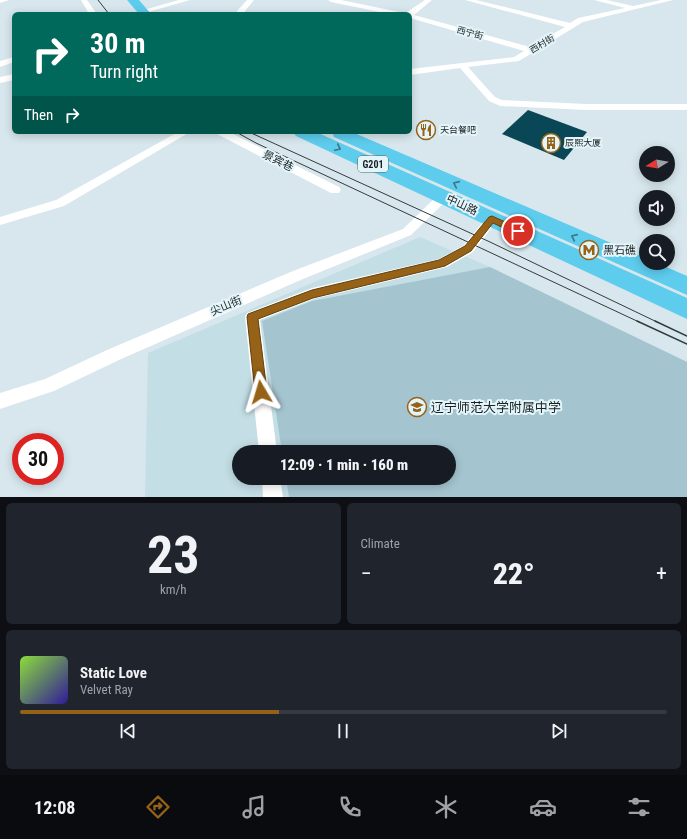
<!DOCTYPE html>
<meta charset="utf-8">
<style>
:root{--surface:#171b24;--page:#20242c;--text:#f1f3f6;--muted:#9ea1a6;--line:#363941;--accent:#966217}
body{margin:0;font-family:"Roboto Condensed","Noto Sans SC",sans-serif;background:var(--page);color:var(--text);height:100vh;display:flex;flex-direction:column;font-size:15px;white-space:nowrap}
*{box-sizing:border-box;margin:0}
p{font-size:13px;color:var(--muted)}
.icon{flex:none;width:22px;height:22px;fill:none;stroke:currentColor;stroke-width:2;stroke-linecap:round;stroke-linejoin:round}
.map{position:relative;height:497px;overflow:hidden}
.sheet{display:flex;flex-direction:column;gap:6px;padding:6px;background:#0d0f14;flex:1}
.sheet>*{flex:none}
.banner{position:absolute;left:12px;top:12px;width:400px;height:122px;border-radius:6px;box-shadow:0 2px 10px #0003;background:#00695c;color:#fff;overflow:hidden}
.needle{width:26px;rotate:259deg}
.controls{position:absolute;left:639px;top:146px;display:grid;gap:8px}
.controls a{display:grid;place-items:center;width:36px;height:36px;border-radius:50%;background:var(--surface);box-shadow:0 2px 10px #0003;font-size:20px}
.speed{position:absolute;left:12px;top:433px;display:flex;gap:8px;font-size:20px;font-weight:700;text-align:center}
.speed>*{display:grid;place-content:center;width:52px;height:52px;border-radius:50%;background:var(--surface);box-shadow:0 2px 10px #0003;line-height:1}
.speed .limit{border:6px solid #d22;background:#fff;color:#111}
.pin{position:absolute;display:grid;place-items:center;width:34px;height:34px;color:#fff;margin:-17px;border:2px solid #fff;border-radius:50%;box-shadow:0 1px 4px #0007}
.me{position:absolute;width:44px;margin:-22px;rotate:353deg;stroke-linejoin:round;filter:drop-shadow(0 0 3px #0008)}
.turn{display:flex;align-items:center;gap:14px;height:84px;padding:0 12px;font-size:18px}
.turn .icon{width:52px;height:52px;stroke-width:2.5}
.turn b{display:block;font-size:28px;line-height:34px}
.then{display:flex;align-items:center;height:38px;padding:0 12px;background:#0003;gap:8px;font-size:15px}
.big{font-size:30px;font-weight:800;line-height:1.1}
.sheet .tile{flex:1;display:flex;flex-direction:column;justify-content:center;gap:6px;min-width:0;padding:0 14px;border-radius:6px;background:var(--page)}
.sheet .dial{align-items:center;gap:0}
.dial b{font-size:52px;line-height:1}
.song{display:flex;align-items:center;gap:12px}
.cover{width:48px;height:48px;border-radius:6px;background:linear-gradient(135deg,hsl(90 70% 55%),hsl(250 70% 35%))}
.played{height:4px;border-radius:2px;background:linear-gradient(90deg,var(--accent) 40%,var(--line) 40%)}
.keys{display:flex;justify-content:space-around;direction:ltr}
.heat{display:flex;justify-content:space-between;align-items:center;font-size:22px;direction:ltr}
.sheet .tiles{flex:1;display:grid;gap:6px;grid-template-columns:1fr 1fr}
.tile:last-child{grid-column:span 2}
.trip{position:absolute;left:232px;top:445px;width:224px;height:40px;border-radius:20px;background:var(--surface);box-shadow:0 2px 10px #0003;font-weight:800;line-height:40px;text-align:center}
.menu{display:flex;height:64px;justify-content:space-around;align-items:center;background:#090b0e;color:var(--muted)}
.menu .icon{width:28px;height:28px}
.menu .on{color:var(--accent)}
.menu b{font-size:18px;color:var(--text)}
.map>svg:first-child{display:block}
.built{fill:#c4dee6;fill-rule:evenodd}
.green{fill:#a4c5d0}
.building{fill:#0a4756}
.lines{fill:none;stroke-linecap:round;stroke-linejoin:round}
.street{fill:#fff;fill-rule:evenodd}
.highway{fill:#5dcced;fill-rule:evenodd}
.tram-far1{stroke:#333b3d;stroke-width:1}
.tram{stroke:#333b3d;stroke-width:1.5}
.oneway{stroke:#3c7688}
.route{fill:#966217;stroke:#62400f}
.labels{text-anchor:middle;dominant-baseline:central;stroke-width:4;stroke-linejoin:round;paint-order:stroke}
.far-street-label{font-size:9px;fill:#1b2123;stroke:#e4f5fa}
.far-poi-label{font-size:9px;fill:#1b2123;stroke:#e4f5fa;text-anchor:start}
.shield{fill:#e4f5fa;stroke:#576164;stroke-width:1}
.shield-label{font-size:10px;font-weight:bold;fill:#1b2123}
.street-label{font-size:11px;fill:#1b2123;stroke:#e4f5fa}
.poi-label{font-size:11px;fill:#1b2123;stroke:#e4f5fa;text-anchor:start}
.near-poi-label{font-size:13px;fill:#1b2123;stroke:#e4f5fa;text-anchor:start}
</style>
<div class="map">
<svg width="687" height="497" viewBox="0 0 687 497">
<rect width="100%" height="100%" fill="#d7e7ed"/>
<path class="built" d="M420,237L490,267L687,362V497H145L148,353ZM239,452H449V478H239Z"/>
<path class="green" d="M490,267L687,362V497H289L286,478H449V452H282L262,321L312,301Z"/>
<path class="building" d="M528,110L587,132L564,160L502,134Z"/>
<g class="lines">
<g class="street">
<path d="M0,0H9L0,3Z"/>
<path d="M81,0H87L97,14H89Z"/>
<path d="M179,0H190L141,14H129Z"/>
<path d="M247,0H254L245,11L246,14H238L237,11Z"/>
<path d="M328,0H341L399,12L403,14H389L331,2Z"/>
<path d="M425,0H432L414,15L530,47L565,27L465,0H476L570,23L578,18L625,8L594,0H607L633,6L661,0H673L583,22L519,61L468,67L495,97L502,100L586,104H687V110H586L500,106L489,101L460,68L410,75V69L514,57L524,51L410,18V14H406L407,12Z"/>
<path d="M14,57V62L0,67V61Z"/>
<path d="M14,74V80L0,83V77Z"/>
<path d="M178,132H190L64,206L0,225V217L56,200Z"/>
<path d="M216,132H229L339,187L341,190L339,193H331L217,134Z"/>
<path d="M443,193L447,194L449,197L447,200L411,235L303,279L119,360L54,391L0,409V393L45,379L107,350L293,271L403,229L439,194Z"/>
<path d="M492,215L496,216L498,219L473,252L447,267L314,299L260,320L277,452H259L245,317L247,313L312,288L439,259L463,246L488,216Z"/>
<path d="M262,478H280L283,497H263Z"/>
</g>
<g class="highway">
<path d="M127,0H139L151,14H139Z"/>
<path d="M293,132H316L687,298V319L296,136Z"/>
<path d="M332,132H352L646,258V263H657L687,276V295L334,137Z"/>
</g>
<g class="tram-far1">
<path d="M98,0L109,14"/>
<path d="M236,132L256,143L639,322"/>
<path d="M249,132L490,242L657,322"/>
</g>
<g class="tram">
<path d="M637,321L687,344"/>
<path d="M655,321L687,336"/>
</g>
</g>
<defs><path id="oneway-chevron" d="M-2-3.5L2.5 0L-2 3.5" fill="none" stroke-width="1.6" stroke-linecap="round" stroke-linejoin="round"/></defs>
<g class="oneway">
<use href="#oneway-chevron" transform="translate(338 148) rotate(25)"/>
<use href="#oneway-chevron" transform="translate(456 184) rotate(-156)"/>
<use href="#oneway-chevron" transform="translate(574 237) rotate(-156)"/>
</g>
<path class="route" d="M492,216L521,229L523,231L518,235L493,223L471,251L445,266L313,298L258,319L267,392L265,396L261,397L257,396L255,392L247,317L248,314L312,290L439,260L465,246L489,217Z"/>
<defs>
<g id="restaurant-ring" transform="scale(1)"><circle r="9.5" fill="#e4f5fa" stroke="#966217" stroke-width="1.5"/><path d="M-5-6h1v4h1v-4h1v4h1v-4h1v5L-1.5 .5V6h-2V.5L-5-1ZM5-6V6H3V1.5H1.5Q1.5-4 5-6Z" fill="#966217"/></g>
<g id="building-ring" transform="scale(1)"><circle r="9.5" fill="#e4f5fa" stroke="#966217" stroke-width="1.5"/><path d="M-4-6H4V6H1V3H-1V6H-4ZM-2.5-4.3h1.7v1.8h-1.7ZM.8-4.3h1.7v1.8H.8ZM-2.5-1h1.7V.8h-1.7ZM.8-1h1.7V.8H.8Z" fill="#966217"/></g>
<g id="metro-ring" transform="scale(1)"><circle r="9.5" fill="#e4f5fa" stroke="#966217" stroke-width="1.5"/><path d="M-5.5 5V-5H-3L0 0L3-5H5.5V5H3V-.5L0 4L-3-.5V5Z" fill="#966217"/></g>
<g id="school-ring" transform="scale(1)"><circle r="9.5" fill="#e4f5fa" stroke="#966217" stroke-width="1.5"/><path d="M0-5L7-2L0 1L-7-2ZM-4 1L0 2.5L4 1V4Q0 6-4 4Z" fill="#966217"/></g>
</defs>
<g fill-rule="evenodd">
<use href="#restaurant-ring" x="426" y="130"/>
<use href="#building-ring" x="551" y="143"/>
<use href="#metro-ring" x="589" y="250"/>
<use href="#school-ring" x="417" y="407"/>
</g>
<g class="labels">
<g class="far-street-label">
<text transform="translate(470 33) rotate(16)">西宁街</text>
<text transform="translate(542 44) rotate(-31)">西村街</text>
</g>
<g class="far-poi-label">
<text x="440" y="130">天台餐吧</text>
<text x="565" y="143">辰熙大厦</text>
</g>
<rect class="shield" x="358" y="156" width="30" height="16" rx="3"/>
<g class="shield-label">
<text x="373" y="164">G201</text>
</g>
<g class="street-label">
<text transform="translate(278 161) rotate(27)">景宾巷</text>
<text transform="translate(462 205) rotate(25)">中山路</text>
<text transform="translate(226 306) rotate(-23)">尖山街</text>
</g>
<g class="poi-label">
<text x="603" y="250">黑石礁</text>
</g>
<g class="near-poi-label">
<text x="431" y="407">辽宁师范大学附属中学</text>
</g>
</g>
</svg>
<div class="controls">
<a><svg class="needle" viewBox="-14 -14 28 28"><path d="M0-13l5 13h-10z" fill="#e53935"/><path d="M0 13l5-13h-10z" fill="#9ea1a6"/></svg></a>
<a><svg class="icon" aria-label="sound" viewBox="0 0 24 24"><path d="M4 9h4l5-4v14l-5-4H4zM17 9q2 3 0 6"/></svg></a>
<a><svg class="icon" aria-label="search" viewBox="0 0 24 24"><circle cx="10" cy="10" r="6"/><path d="M15 15l6 6"/></svg></a>
</div>
<div class="speed"><div class="limit">30</div></div>
<div class="pin" style="left:518px;top:231px;background:#d93025"><svg class="icon" aria-label="arrive" viewBox="0 0 24 24"><path d="M6 21V4h12l-3 4 3 4H6"/></svg></div>
<svg class="me" style="left:261px;top:392px" viewBox="-20 -20 40 40"><path d="M0-17L14 15 0 8-14 15z" fill="#966217" stroke="#fff" stroke-width="4"/></svg>
<div class="trip">12:09 · 1 min · 160 m</div>
<div class="banner">
<div class="turn"><svg class="icon" aria-label="right" viewBox="0 0 24 24"><path d="M7 20v-9h11M14 6l5 5-5 5"/></svg><div><b>30 m</b>Turn right</div></div>
<div class="then">Then<svg class="icon" aria-label="right" viewBox="0 0 24 24"><path d="M7 20v-9h11M14 6l5 5-5 5"/></svg></div>
</div>
</div>
<section class="sheet">
<div class="tiles">
<div class="tile dial"><b>23</b><p>km/h</p></div>
<div class="tile"><p>Climate</p>
<div class="heat"><a>−</a><b class="big">22°</b><a>+</a></div>
</div>
<div class="tile">
<div class="song"><i class="cover"></i><div><b>Static Love</b><p>Velvet Ray</p></div></div>
<div class="played"></div>
<div class="keys"><svg class="icon" aria-label="previous" viewBox="0 0 24 24"><path d="M18 5L8 12l10 7zM5 5v14"/></svg><svg class="icon" aria-label="pause" viewBox="0 0 24 24"><path d="M8 5v14M16 5v14"/></svg><svg class="icon" aria-label="next" viewBox="0 0 24 24"><path d="M6 5l10 7-10 7zM19 5v14"/></svg></div>
</div>
</div>
</section>
<nav class="menu">
<b>12:08</b>
<svg class="icon on" aria-label="directions" viewBox="0 0 24 24"><path d="M12 3l9 9-9 9-9-9zM9 14v-3h6M13 9l2 2-2 2"/></svg>
<svg class="icon" aria-label="music" viewBox="0 0 24 24"><path d="M9 18V5l10-2v13"/><circle cx="6" cy="18" r="3"/><circle cx="16" cy="16" r="3"/></svg>
<svg class="icon" aria-label="phone" viewBox="0 0 24 24"><path d="M5 4h4l2 5-3 2q2 4 5 5l2-3 5 2v4C11 20 4 13 5 4z"/></svg>
<svg class="icon" aria-label="climate" viewBox="0 0 24 24"><path d="M12 3v18M4 7l16 10M4 17L20 7"/></svg>
<svg class="icon" aria-label="car" viewBox="0 0 24 24"><path d="M5 17H2v-5l4-1 3-4h7l3 4 3 1v5h-3M9 17h6M6 11h13"/><circle cx="7" cy="17" r="2"/><circle cx="17" cy="17" r="2"/></svg>
<svg class="icon" aria-label="filters" viewBox="0 0 24 24"><path d="M4 7h16M4 17h16"/><circle cx="9" cy="7" r="2"/><circle cx="15" cy="17" r="2"/></svg>
</nav>
